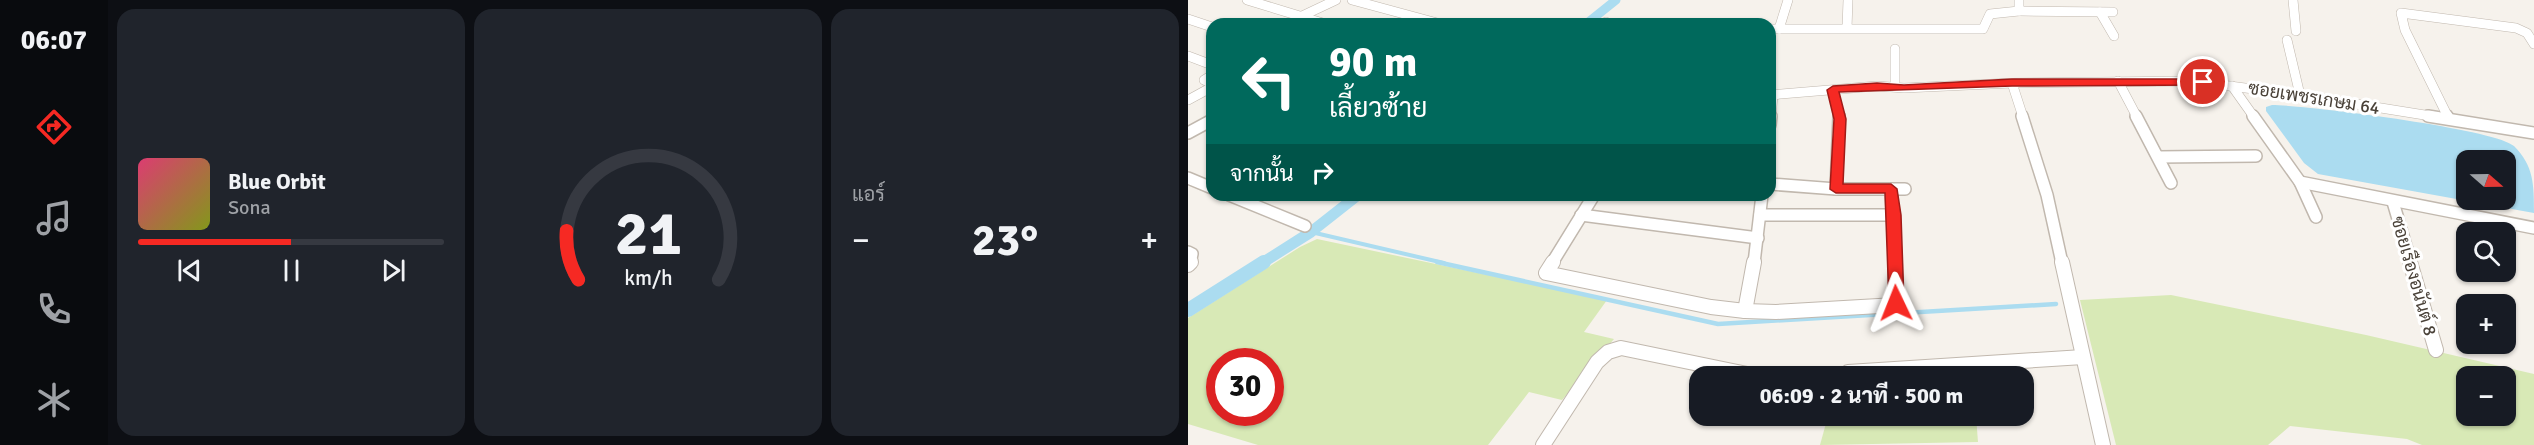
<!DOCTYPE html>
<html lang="th">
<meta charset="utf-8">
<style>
:root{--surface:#171b24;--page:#20242c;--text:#f1f3f6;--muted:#9ea1a6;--line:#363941;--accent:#f62923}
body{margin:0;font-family:Signika,Sarabun,sans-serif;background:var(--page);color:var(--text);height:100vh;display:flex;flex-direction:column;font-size:22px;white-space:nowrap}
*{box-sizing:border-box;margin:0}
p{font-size:20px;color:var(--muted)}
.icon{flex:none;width:33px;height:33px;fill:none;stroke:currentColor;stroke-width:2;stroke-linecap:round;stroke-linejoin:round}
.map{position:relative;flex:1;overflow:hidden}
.drawer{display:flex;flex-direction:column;gap:9px;padding:9px;background:#0d0f14;width:1080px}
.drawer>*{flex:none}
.hud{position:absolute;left:18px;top:18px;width:570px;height:183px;border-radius:18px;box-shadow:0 2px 4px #0004;background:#00695c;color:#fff;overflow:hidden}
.needle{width:39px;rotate:110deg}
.controls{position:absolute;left:1268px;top:150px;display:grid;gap:12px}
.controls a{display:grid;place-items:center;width:60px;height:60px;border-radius:12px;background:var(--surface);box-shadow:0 2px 4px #0004;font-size:30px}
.speed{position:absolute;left:18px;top:348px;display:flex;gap:12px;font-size:30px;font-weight:700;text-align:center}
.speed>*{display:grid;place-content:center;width:78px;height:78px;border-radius:50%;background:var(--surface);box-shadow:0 2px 4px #0004;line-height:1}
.speed .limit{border:9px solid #d22;background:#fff;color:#111}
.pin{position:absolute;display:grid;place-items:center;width:51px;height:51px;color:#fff;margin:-26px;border:3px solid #fff;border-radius:50%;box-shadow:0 2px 6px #0007}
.me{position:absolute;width:66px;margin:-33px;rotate:358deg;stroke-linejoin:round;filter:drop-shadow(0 0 4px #0008)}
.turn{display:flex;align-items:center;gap:21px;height:126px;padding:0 24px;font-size:27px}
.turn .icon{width:78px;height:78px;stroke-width:2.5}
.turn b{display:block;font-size:42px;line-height:51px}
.then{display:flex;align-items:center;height:57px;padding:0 24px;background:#0003;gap:12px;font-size:22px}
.big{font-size:45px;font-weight:800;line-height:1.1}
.drawer .tile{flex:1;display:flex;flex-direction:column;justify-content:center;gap:9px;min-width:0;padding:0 21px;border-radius:18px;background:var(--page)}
.drawer .dial{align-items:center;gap:0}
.dial svg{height:156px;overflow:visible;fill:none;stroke:var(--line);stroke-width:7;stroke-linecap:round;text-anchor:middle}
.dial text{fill:var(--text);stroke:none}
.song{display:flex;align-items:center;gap:18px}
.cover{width:72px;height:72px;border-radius:9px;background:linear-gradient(135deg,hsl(340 70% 55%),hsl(70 70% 35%))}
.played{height:6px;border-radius:3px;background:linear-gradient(90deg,var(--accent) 50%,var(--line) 50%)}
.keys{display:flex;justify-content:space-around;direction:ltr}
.heat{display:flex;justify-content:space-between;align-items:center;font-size:33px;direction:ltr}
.drawer .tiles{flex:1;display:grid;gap:9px;grid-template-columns:repeat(3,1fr)}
.trip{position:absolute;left:501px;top:366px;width:345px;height:60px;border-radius:18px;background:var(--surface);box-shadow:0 2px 4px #0004;font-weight:800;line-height:60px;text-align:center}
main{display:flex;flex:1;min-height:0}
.tab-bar{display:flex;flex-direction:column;width:108px;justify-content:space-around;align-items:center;background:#090b0e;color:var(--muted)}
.tab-bar .icon{width:42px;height:42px}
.tab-bar .on{color:var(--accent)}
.tab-bar b{font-size:27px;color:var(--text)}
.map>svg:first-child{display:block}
.green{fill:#d8e9b6;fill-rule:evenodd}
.water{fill:#abdcf0;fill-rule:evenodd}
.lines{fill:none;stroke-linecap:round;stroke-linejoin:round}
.stream-far1{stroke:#abdcf0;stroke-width:4}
.stream{stroke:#abdcf0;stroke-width:4.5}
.canal-far2{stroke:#abdcf0;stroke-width:9}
.canal-far1{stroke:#abdcf0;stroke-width:11}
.canal{stroke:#abdcf0;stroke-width:14}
.minor-far2-casing{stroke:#c1b8ae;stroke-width:10}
.minor-far1-casing{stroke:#c1b8ae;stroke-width:14}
.minor-casing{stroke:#c1b8ae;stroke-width:16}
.minor-far2{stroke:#fff;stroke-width:9}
.minor-far1{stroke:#fff;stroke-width:11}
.minor{stroke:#fff;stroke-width:14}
.route{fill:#f62923;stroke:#a01b17;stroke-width:1.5}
.labels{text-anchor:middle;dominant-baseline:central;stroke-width:6;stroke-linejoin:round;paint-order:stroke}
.street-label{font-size:18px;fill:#4a4239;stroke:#fff}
</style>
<main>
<nav class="tab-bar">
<b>06:07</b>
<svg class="icon on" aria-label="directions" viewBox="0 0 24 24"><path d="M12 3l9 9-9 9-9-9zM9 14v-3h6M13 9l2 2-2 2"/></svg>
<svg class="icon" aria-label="music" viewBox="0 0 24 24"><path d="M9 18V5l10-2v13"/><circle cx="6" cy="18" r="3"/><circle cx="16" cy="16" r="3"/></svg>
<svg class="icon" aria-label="phone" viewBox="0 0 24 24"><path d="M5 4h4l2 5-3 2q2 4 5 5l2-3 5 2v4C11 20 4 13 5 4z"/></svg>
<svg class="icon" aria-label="climate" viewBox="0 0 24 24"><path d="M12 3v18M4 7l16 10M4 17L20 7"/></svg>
</nav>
<section class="drawer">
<div class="tiles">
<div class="tile">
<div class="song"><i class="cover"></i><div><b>Blue Orbit</b><p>Sona</p></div></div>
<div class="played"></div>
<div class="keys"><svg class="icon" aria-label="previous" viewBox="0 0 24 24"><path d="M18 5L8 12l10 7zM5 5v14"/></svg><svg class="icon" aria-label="pause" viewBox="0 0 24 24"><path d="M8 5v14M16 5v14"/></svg><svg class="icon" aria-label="next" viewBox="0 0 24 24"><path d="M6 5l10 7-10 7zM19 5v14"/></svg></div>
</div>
<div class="tile dial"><svg viewBox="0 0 100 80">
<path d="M14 69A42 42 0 1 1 86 69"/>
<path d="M14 69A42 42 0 0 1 8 44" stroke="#f62923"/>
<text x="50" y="56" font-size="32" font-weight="700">21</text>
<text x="50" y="72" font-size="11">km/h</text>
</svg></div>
<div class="tile"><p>แอร์</p>
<div class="heat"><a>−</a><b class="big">23°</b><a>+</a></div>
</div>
</div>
</section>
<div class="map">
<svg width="1346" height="445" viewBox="0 0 1346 445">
<rect width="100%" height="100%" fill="#f6f2ec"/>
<g class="green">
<path d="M129,239L419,300L396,332L426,339L374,400L341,392L300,445H70L0,424V318L112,247ZM32,362H82V412H32Z"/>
<path d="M983,295L1178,335L1346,374V445H1234L1219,439L1102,426L1080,445H928L892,300ZM1278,376H1317V416H1278Z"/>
<path d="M640,416H788L790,442L632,445Z"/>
</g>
<path class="water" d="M1084,105C1117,105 1308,129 1326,146C1346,166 1346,185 1346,213L1130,174L1116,163L1078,111V107ZM1278,160H1317V200H1278Z"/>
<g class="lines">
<path class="stream-far1" d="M123,232L256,263"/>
<path class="stream" d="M249,262L530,324L868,304"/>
<path class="canal-far2" d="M398,24L428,0"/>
<path class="canal-far1" d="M74,263L123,232L170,195"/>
<path class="canal" d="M0,310L76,262"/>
<g class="minor-far2-casing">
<g id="minor-far2">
<path d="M59,0L138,24"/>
<path d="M164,0L253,24"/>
<path d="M1105,0L1108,31"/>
<path d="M832,11L925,12"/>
<path d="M912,12L926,36"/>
<path d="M114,16L148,0"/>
<path d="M0,19L24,27"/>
<path d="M416,24L418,22"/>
<path d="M659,28L660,0"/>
<path d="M582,29H795L802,14L831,11V0"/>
<path d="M591,29L600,0"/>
<path d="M1099,40L1112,95"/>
<path d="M707,49V87"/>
<path d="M0,56L24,65"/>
<path d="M24,75L16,80L24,84"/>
<path d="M930,81L949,117"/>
<path d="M824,83L835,117"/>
<path d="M1044,86L1066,117"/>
<path d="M645,90L652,117"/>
<path d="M582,95L689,86L716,88L824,83L1003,81L1112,95L1249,117"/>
<path d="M0,100L24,87"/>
<path d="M583,117L585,95"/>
<path d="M1260,117L1217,30L1213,13L1328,28L1339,33L1346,44"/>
</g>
</g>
<g class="minor-far1-casing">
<g id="minor-far1">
<path d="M834,116L859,195L874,263"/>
<path d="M948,116L983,183"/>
<path d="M1065,116L1112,182L1128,217"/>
<path d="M1240,116L1346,133"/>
<path d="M1259,116L1260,118"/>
<path d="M582,125L583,116"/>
<path d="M0,133L24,120"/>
<path d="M970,157L1068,156"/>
<path d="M0,178L24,188"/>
<path d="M1112,182L1346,228"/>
<path d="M582,184L648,189H717"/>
<path d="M648,189L651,116"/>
<path d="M703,189L707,263"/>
<path d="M41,195L117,226"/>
<path d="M1205,202L1223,263"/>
<path d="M393,215L570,238"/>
<path d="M572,215H706"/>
<path d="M0,252L4,254L2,263"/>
<path d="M364,263L406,195"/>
<path d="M566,263L574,195"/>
</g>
</g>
<g class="minor-casing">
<g id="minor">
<path d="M365,262L358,273L523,307L557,311L588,312L708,305L707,262"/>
<path d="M874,262L915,445"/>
<path d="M1222,262L1248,350"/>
<path d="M0,265L3,262"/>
<path d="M557,311L566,262"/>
<path d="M660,372L895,357"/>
<path d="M355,445L409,362L420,352L433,348L569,376"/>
</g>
</g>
<use href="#minor-far2" class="minor-far2"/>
<use href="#minor-far1" class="minor-far1"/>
<use href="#minor" class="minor"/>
</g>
<path class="route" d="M824,79H1015L1020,82L1015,85L824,86L651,92L658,119L655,184H703L709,189L713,215L716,303L714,307H703L701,303L697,193H648L642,189L646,119L639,90L645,86L689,83L716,85Z"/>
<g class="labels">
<g class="street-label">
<text transform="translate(1126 98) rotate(9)">ซอยเพชรเกษม 64</text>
<text transform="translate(1226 276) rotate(74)">ซอยเรืองอนันต์ 8</text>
</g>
</g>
</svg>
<div class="controls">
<a><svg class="needle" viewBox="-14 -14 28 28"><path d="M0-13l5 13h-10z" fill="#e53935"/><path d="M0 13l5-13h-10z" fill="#9ea1a6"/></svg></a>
<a><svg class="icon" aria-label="search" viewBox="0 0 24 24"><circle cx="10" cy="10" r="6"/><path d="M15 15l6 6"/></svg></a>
<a>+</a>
<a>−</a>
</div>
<div class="speed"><div class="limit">30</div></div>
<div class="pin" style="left:1015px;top:82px;background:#d93025"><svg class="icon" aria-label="arrive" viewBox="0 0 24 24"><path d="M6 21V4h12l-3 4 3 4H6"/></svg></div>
<svg class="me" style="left:708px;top:303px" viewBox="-20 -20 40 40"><path d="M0-17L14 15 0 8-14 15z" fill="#f62923" stroke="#fff" stroke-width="4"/></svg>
<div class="trip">06:09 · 2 นาที · 500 m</div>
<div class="hud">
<div class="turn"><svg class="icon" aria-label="left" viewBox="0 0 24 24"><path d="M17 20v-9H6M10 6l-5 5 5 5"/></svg><div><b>90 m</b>เลี้ยวซ้าย</div></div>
<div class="then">จากนั้น<svg class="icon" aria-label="right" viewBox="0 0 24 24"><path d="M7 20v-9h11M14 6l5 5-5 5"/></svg></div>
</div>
</div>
</main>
